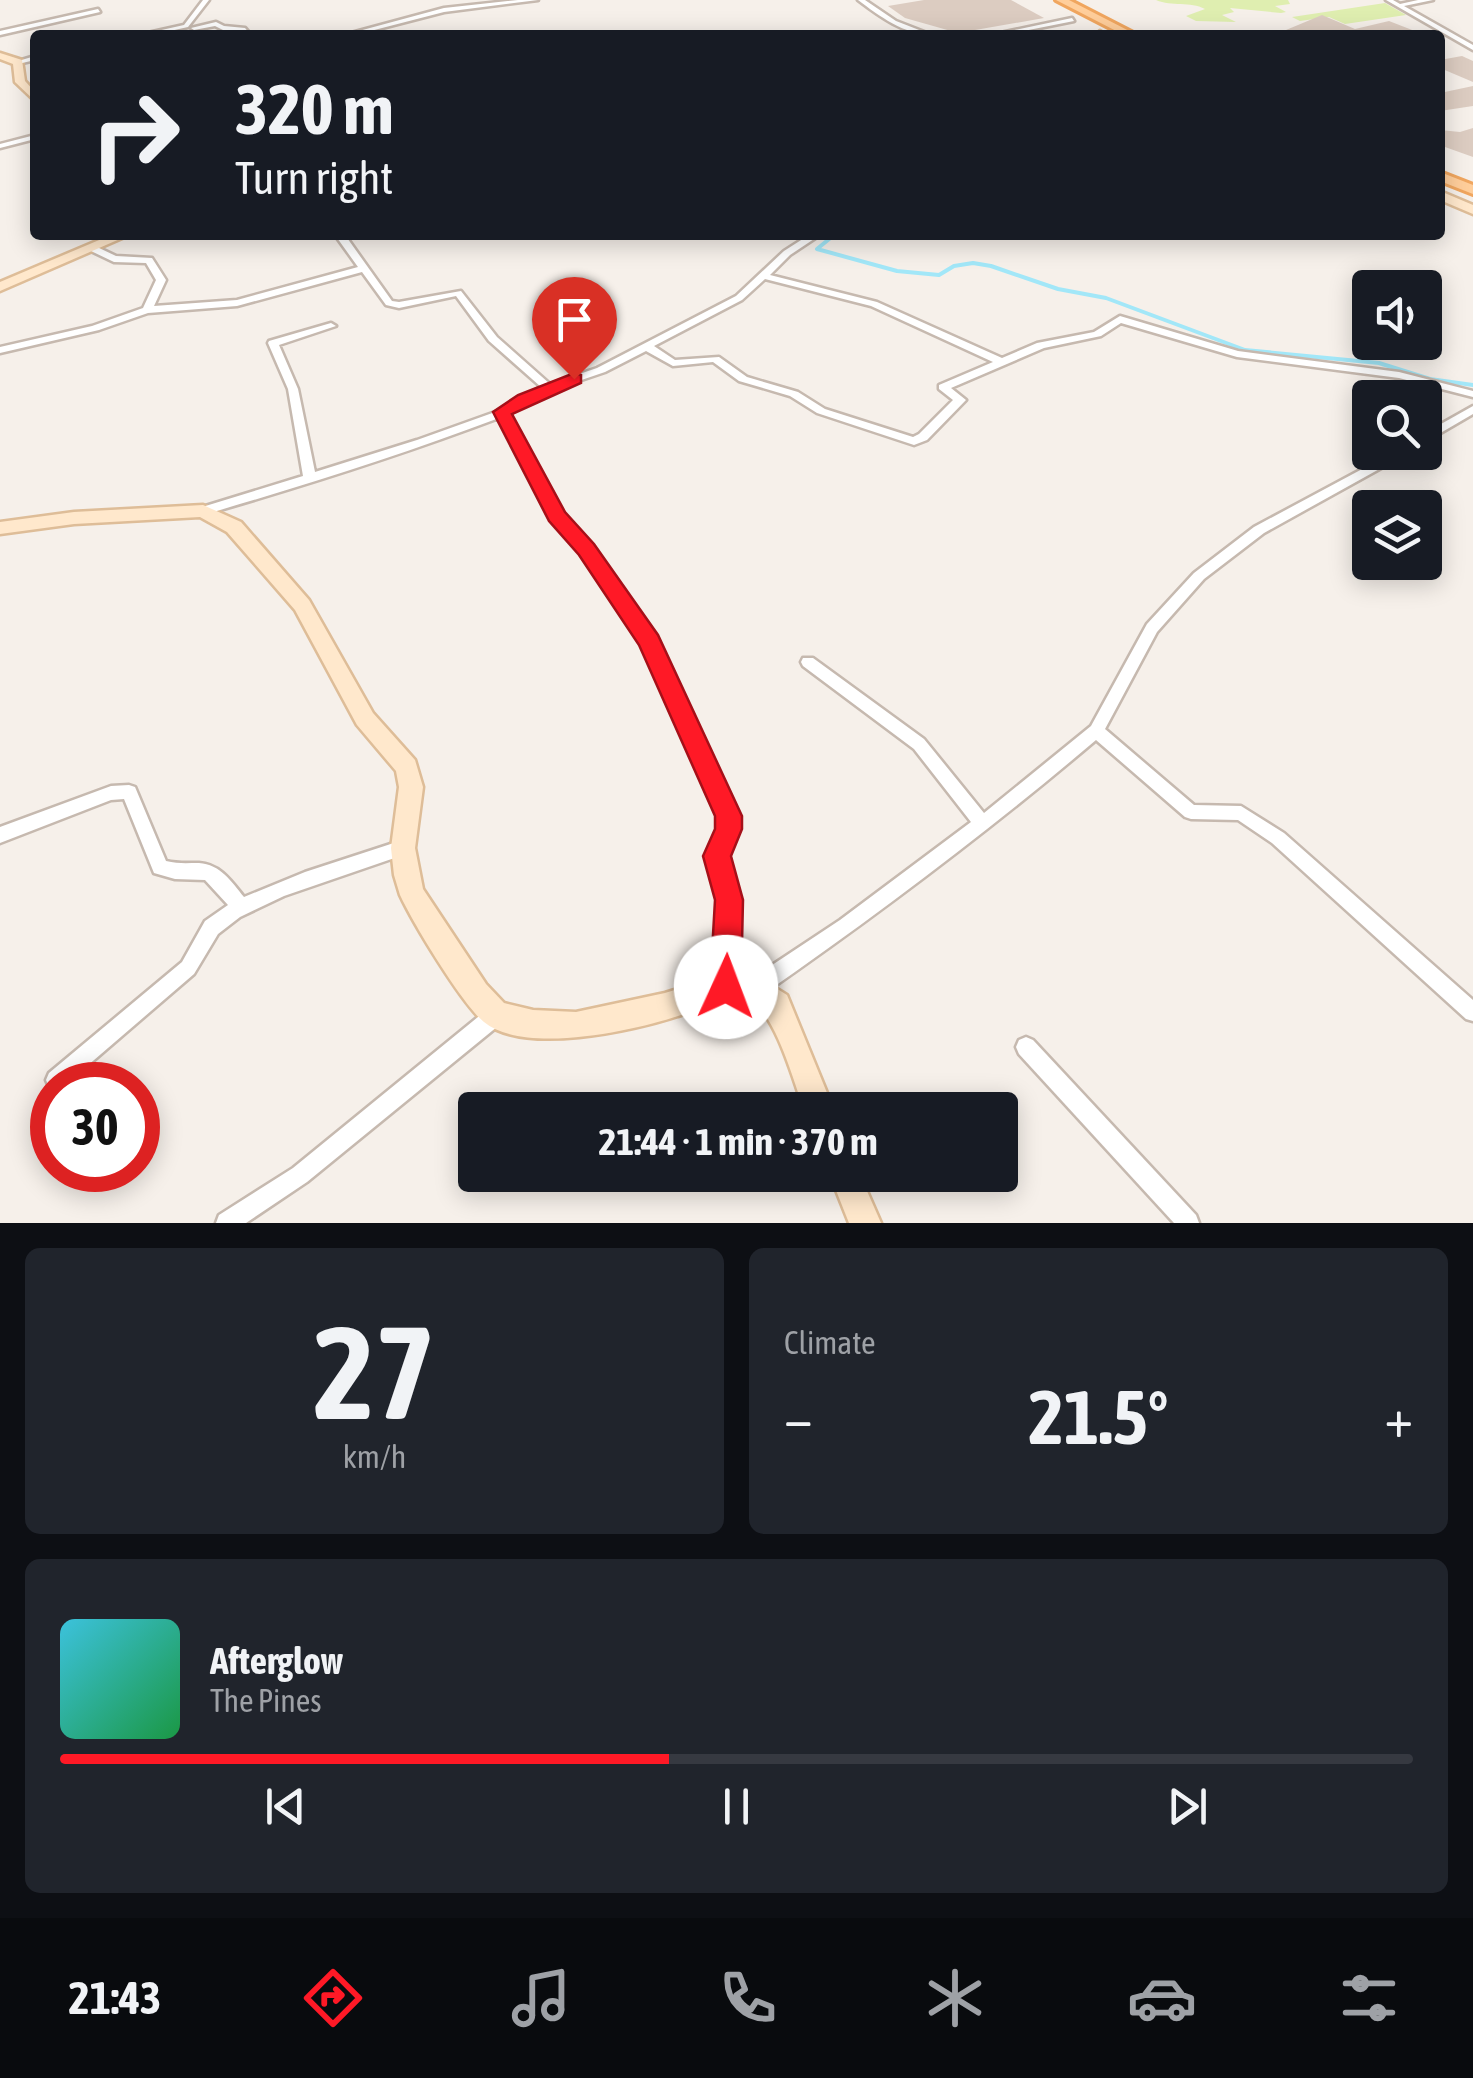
<!DOCTYPE html>
<meta charset="utf-8">
<style>
:root{--surface:#171b24;--page:#20242c;--text:#f1f3f6;--muted:#9ea1a6;--line:#363941;--accent:#ff1926}
body{margin:0;font-family:"Asap Condensed",sans-serif;background:var(--page);color:var(--text);height:100vh;display:flex;flex-direction:column;font-size:38px;white-space:nowrap}
*{box-sizing:border-box;margin:0}
p{font-size:32px;color:var(--muted)}
.icon{flex:none;width:55px;height:55px;fill:none;stroke:currentColor;stroke-width:2;stroke-linecap:round;stroke-linejoin:round}
.map{position:relative;height:1223px;overflow:hidden}
.details{display:flex;flex-direction:column;gap:25px;padding:25px;background:#0d0f14;flex:1}
.details>*{flex:none}
.banner{position:absolute;left:30px;top:30px;width:1415px;height:210px;border-radius:10px;box-shadow:0 5px 25px #0003;background:#171b24;color:var(--text);overflow:hidden}
.buttons{position:absolute;left:1352px;top:270px;display:grid;gap:20px}
.buttons a{display:grid;place-items:center;width:90px;height:90px;border-radius:10px;background:var(--surface);box-shadow:0 5px 25px #0003;font-size:50px}
.speed{position:absolute;left:30px;top:1062px;display:flex;gap:20px;font-size:50px;font-weight:700;text-align:center}
.speed>*{display:grid;place-content:center;width:130px;height:130px;border-radius:50%;background:var(--surface);box-shadow:0 5px 25px #0003;line-height:1}
.speed .limit{border:15px solid #d22;background:#fff;color:#111}
.pin{position:absolute;display:grid;place-items:center;width:85px;height:85px;color:#fff;margin:-102px -42px;border-radius:50% 50% 50% 0;rotate:-45deg;box-shadow:0 0 10px #0007}
.pin .icon{rotate:45deg}
.me{position:absolute;width:110px;margin:-55px;rotate:2deg;stroke-linejoin:round;filter:drop-shadow(0 0 8px #0008)}
.turn{display:flex;align-items:center;gap:35px;height:210px;padding:0 40px;font-size:45px}
.turn .icon{width:130px;height:130px;stroke-width:2.5}
.turn b{display:block;font-size:70px;line-height:85px}
.big{font-size:75px;font-weight:700;line-height:1.1}
.details .card{flex:1;display:flex;flex-direction:column;justify-content:center;gap:15px;min-width:0;padding:0 35px;border-radius:15px;background:var(--page)}
.details .dial{align-items:center;gap:0}
.dial b{font-size:130px;line-height:1}
.song{display:flex;align-items:center;gap:30px}
.cover{width:120px;height:120px;border-radius:15px;background:linear-gradient(135deg,hsl(190 70% 55%),hsl(140 70% 35%))}
.played{height:10px;border-radius:5px;background:linear-gradient(90deg,var(--accent) 45%,var(--line) 45%)}
.keys{display:flex;justify-content:space-around;direction:ltr}
.heat{display:flex;justify-content:space-between;align-items:center;font-size:55px;direction:ltr}
.details .tiles{flex:1;display:grid;gap:25px;grid-template-columns:1fr 1fr}
.card:last-child{grid-column:span 2}
.trip{position:absolute;left:458px;top:1092px;width:560px;height:100px;border-radius:10px;background:var(--surface);box-shadow:0 5px 25px #0003;font-weight:700;line-height:100px;text-align:center}
.tab-bar{display:flex;height:160px;justify-content:space-around;align-items:center;background:#090b0e;color:var(--muted)}
.tab-bar .icon{width:70px;height:70px}
.tab-bar .selected{color:var(--accent)}
.tab-bar b{font-size:45px;color:var(--text)}
.map>svg:first-child{display:block}
.green{fill:#dfeeb0}
.lines{fill:none;stroke-linecap:round;stroke-linejoin:round}
.stream{stroke:#a2e7f8;stroke-width:4}
.building{fill:#dcccc1}
.street-casing{stroke:#c6b9af;stroke-width:5}
.secondary-casing{stroke:#debd98;stroke-width:5}
.primary-casing{stroke:#f0a65f;stroke-width:6}
.street{fill:#fff;fill-rule:evenodd}
.secondary{fill:#ffe8cc;fill-rule:evenodd}
.primary{fill:#ffce9b;fill-rule:evenodd}
.route{fill:#ff1926;stroke:#a61019;stroke-width:2.5}
</style>
<div class="map">
<svg width="1473" height="1223" viewBox="0 0 1473 1223">
<rect width="100%" height="100%" fill="#f6f0ea"/>
<g class="green">
<path d="M1156,0H1288L1290,4L1275,6L1286,12L1281,13L1230,8L1234,12L1222,15L1236,22L1196,21L1186,16L1205,9C1190,1 1172,7 1156,0Z"/>
<path d="M1385,3L1406,15L1345,24L1329,17L1300,21L1292,17Z"/>
</g>
<g class="lines">
<path class="stream" d="M834,235L817,249L897,271L939,275L954,266L973,263L991,266L1058,289L1106,298L1245,350L1379,363L1430,379L1473,385"/>
</g>
<g class="building">
<path d="M924,0H1011L1044,18L958,33L905,18L888,6Z"/>
<path d="M1322,15L1355,29L1389,21L1425,35H1274Z"/>
<path d="M1462,56L1473,61V82L1440,68V60Z"/>
<path d="M1473,86V106L1440,111V93Z"/>
<path d="M1473,128V157L1445,147L1440,130L1460,132Z"/>
</g>
<g class="lines">
<g class="street-casing">
<g id="street">
<path d="M203,0H209L188,27L152,35H139L184,25Z"/>
<path d="M518,0H538L444,12L355,35H344L444,8Z"/>
<path d="M858,0H865L896,21L932,35C905,35 879,16 858,0Z"/>
<path d="M1386,0H1393L1400,4L1418,0H1433L1404,6L1473,45V50Z"/>
<path d="M98,9L100,12L0,35V31Z"/>
<path d="M1072,18L1074,21L1004,35H991Z"/>
<path d="M216,22L224,26L245,28L251,35H245L241,31L223,30L215,26L194,30L191,28Z"/>
<path d="M35,56V60L18,64L15,62Z"/>
<path d="M35,135V139L0,148V144Z"/>
<path d="M335,235H345L392,301L399,302L461,291L497,337L550,384L597,368L736,296L784,251L809,235H820L790,255L770,275L877,302L1002,358L1037,343L1094,332L1120,316L1238,351L1399,372L1473,391V397L1399,378L1237,357L1121,323L1101,336L1044,348L951,388L966,400L927,440L914,445L817,413L790,396L739,381L713,362L673,366L646,351L605,372L552,390L508,414L562,513L592,546L644,620L737,816L736,829L725,856L738,900L735,987L733,994L726,996L719,994L717,987L720,900L709,856L720,829L721,816L633,626L582,552L553,519L499,418C401,455 303,486 203,515L197,511L199,508L303,476L288,389L268,343L269,341L331,323L336,326L279,345L298,389L315,472L417,440L498,411L541,387L489,341L456,296L399,308L386,305L362,272L237,306L148,313L99,330L0,353V347L92,326L143,308L156,280L146,263L114,262L91,251V247H97L116,256L152,258L166,280L154,306L237,300L358,267ZM765,279L871,306L993,362L939,385V389L953,400L919,434L913,437L825,409L798,392L747,377L719,357L675,360L654,346L742,300Z"/>
<path d="M1473,406V414L1425,442V433Z"/>
<path d="M1394,452H1410L1264,533L1204,579L1157,632L1105,729L1194,805L1241,806L1284,833L1473,1000V1021L1466,1019L1272,843L1238,820L1191,819L1185,817L1096,740C989,831 877,915 762,995L755,997L748,995L746,988L748,981L840,920L971,822L914,749L803,666L801,662L803,658H813L924,739L984,813L1091,726L1147,624L1194,573L1254,527Z"/>
<path d="M129,785L135,787L166,861C178,864 187,863 199,863C220,864 232,882 244,897L305,872L403,840L409,843L411,848L409,853L284,896L240,917L218,934L194,974L65,1085H52V1088L49,1087L46,1080L49,1073L182,962L205,921L228,905L205,880L175,879L154,873L124,799L111,800L0,843V827L111,786Z"/>
<path d="M496,1006L503,1008L505,1015L503,1022L307,1182L246,1223H216L219,1215L293,1168L489,1008Z"/>
<path d="M1026,1037L1033,1040L1196,1215L1199,1223H1174L1019,1054L1016,1047L1019,1040Z"/>
</g>
</g>
<g class="secondary-casing">
<g id="secondary">
<path d="M1100,31L1106,35H1096Z"/>
<path d="M0,53L22,60L25,81L35,92V101L15,82L13,64L0,59Z"/>
<path d="M1440,191L1473,205V214L1440,200Z"/>
<path d="M111,235H129L0,291V282Z"/>
<path d="M203,505L241,522L309,600L373,713L415,760L423,787L415,848L423,889L486,984L504,1003L533,1010L576,1012L665,993L726,974L755,975L787,995L834,1110H804C795,1085 775,1012 751,1002C730,993 698,1010 678,1016C633,1031 524,1055 484,1022C462,1004 413,923 400,895L394,875L391,848L399,787L396,771L357,725L295,610L227,532L200,517L74,524L0,534V522L74,512Z"/>
<path d="M830,1175H860L881,1223H849Z"/>
</g>
</g>
<g class="primary-casing">
<g id="primary">
<path d="M1056,0H1069L1137,35H1124Z"/>
<path d="M1440,172L1473,185V194L1440,181Z"/>
</g>
</g>
<use href="#street" class="street"/>
<use href="#secondary" class="secondary"/>
<use href="#primary" class="primary"/>
</g>
<path class="route" d="M574,373L581,375V383L512,414L565,512L594,544L658,635L742,816V829L731,856L743,900L741,987L737,998L726,1002L715,998L710,987L715,900L703,856L715,829V816L639,645L579,555L549,521L493,412L518,395Z"/>
</svg>
<div class="buttons">
<a><svg class="icon" aria-label="sound" viewBox="0 0 24 24"><path d="M4 9h4l5-4v14l-5-4H4zM17 9q2 3 0 6"/></svg></a>
<a><svg class="icon" aria-label="search" viewBox="0 0 24 24"><circle cx="10" cy="10" r="6"/><path d="M15 15l6 6"/></svg></a>
<a><svg class="icon" aria-label="layers" viewBox="0 0 24 24"><path d="M12 4l9 5-9 5-9-5zM3 14l9 5 9-5"/></svg></a>
</div>
<div class="speed"><div class="limit">30</div></div>
<div class="pin" style="left:574px;top:379px;background:#d93025"><svg class="icon" aria-label="arrive" viewBox="0 0 24 24"><path d="M6 21V4h12l-3 4 3 4H6"/></svg></div>
<svg class="me" style="left:726px;top:987px" viewBox="-20 -20 40 40"><circle r="19" fill="#fff"/><path d="M0-13L10 11 0 6-10 11z" fill="#ff1926"/></svg>
<div class="trip">21:44 · 1 min · 370 m</div>
<div class="banner">
<div class="turn"><svg class="icon" aria-label="right" viewBox="0 0 24 24"><path d="M7 20v-9h11M14 6l5 5-5 5"/></svg><div><b>320 m</b>Turn right</div></div>
</div>
</div>
<section class="details">
<div class="tiles">
<div class="card dial"><b>27</b><p>km/h</p></div>
<div class="card"><p>Climate</p>
<div class="heat"><a>−</a><b class="big">21.5°</b><a>+</a></div>
</div>
<div class="card">
<div class="song"><i class="cover"></i><div><b>Afterglow</b><p>The Pines</p></div></div>
<div class="played"></div>
<div class="keys"><svg class="icon" aria-label="previous" viewBox="0 0 24 24"><path d="M18 5L8 12l10 7zM5 5v14"/></svg><svg class="icon" aria-label="pause" viewBox="0 0 24 24"><path d="M8 5v14M16 5v14"/></svg><svg class="icon" aria-label="next" viewBox="0 0 24 24"><path d="M6 5l10 7-10 7zM19 5v14"/></svg></div>
</div>
</div>
</section>
<nav class="tab-bar">
<b>21:43</b>
<svg class="icon selected" aria-label="directions" viewBox="0 0 24 24"><path d="M12 3l9 9-9 9-9-9zM9 14v-3h6M13 9l2 2-2 2"/></svg>
<svg class="icon" aria-label="music" viewBox="0 0 24 24"><path d="M9 18V5l10-2v13"/><circle cx="6" cy="18" r="3"/><circle cx="16" cy="16" r="3"/></svg>
<svg class="icon" aria-label="phone" viewBox="0 0 24 24"><path d="M5 4h4l2 5-3 2q2 4 5 5l2-3 5 2v4C11 20 4 13 5 4z"/></svg>
<svg class="icon" aria-label="climate" viewBox="0 0 24 24"><path d="M12 3v18M4 7l16 10M4 17L20 7"/></svg>
<svg class="icon" aria-label="car" viewBox="0 0 24 24"><path d="M5 17H2v-5l4-1 3-4h7l3 4 3 1v5h-3M9 17h6M6 11h13"/><circle cx="7" cy="17" r="2"/><circle cx="17" cy="17" r="2"/></svg>
<svg class="icon" aria-label="filters" viewBox="0 0 24 24"><path d="M4 7h16M4 17h16"/><circle cx="9" cy="7" r="2"/><circle cx="15" cy="17" r="2"/></svg>
</nav>
